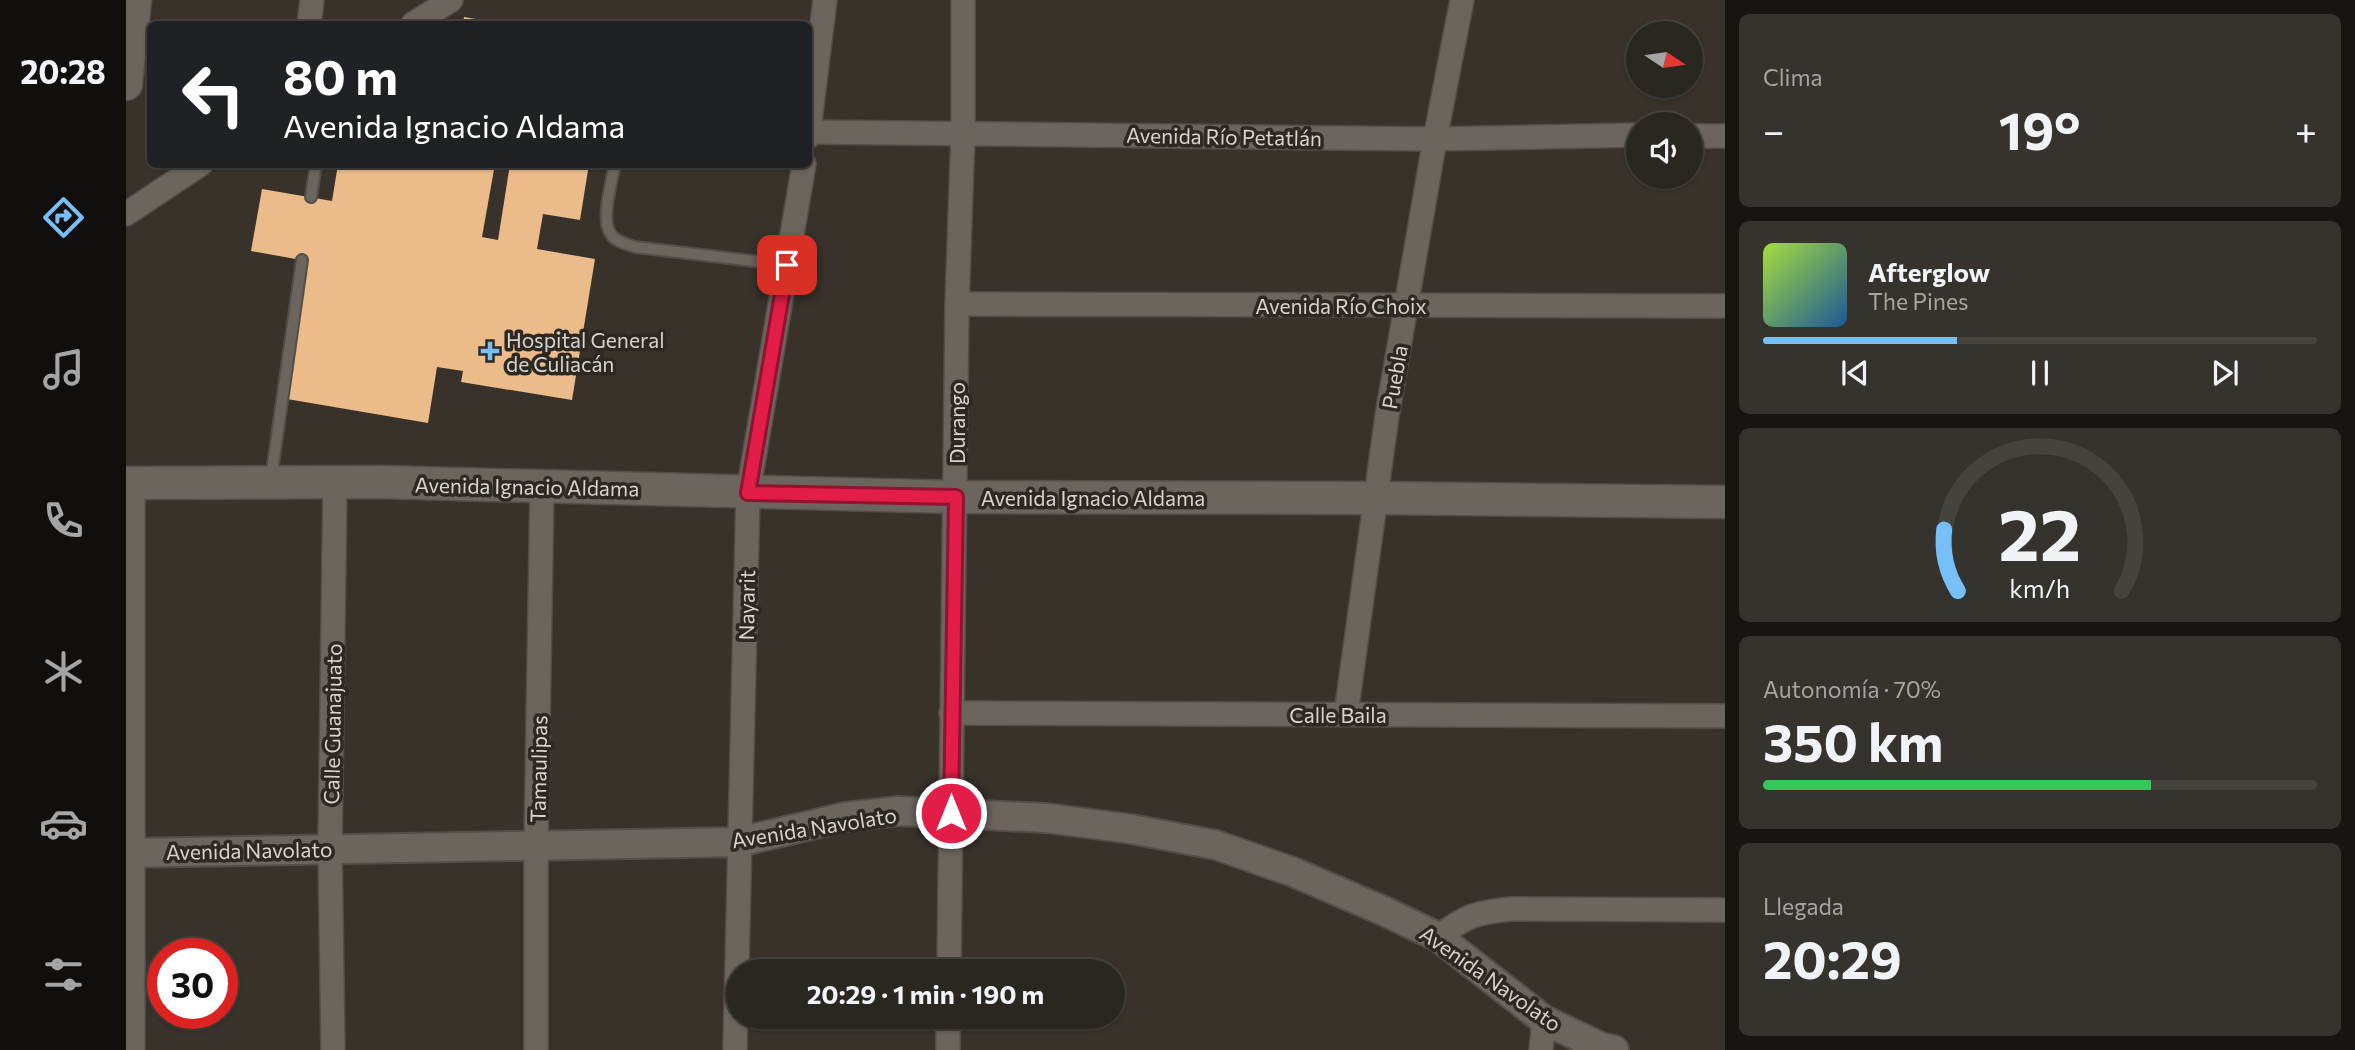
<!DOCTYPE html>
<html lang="es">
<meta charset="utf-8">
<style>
:root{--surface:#2a2620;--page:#36322d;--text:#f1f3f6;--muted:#a5a5a5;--line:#46433e;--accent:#77c0f7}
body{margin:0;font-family:Commissioner,sans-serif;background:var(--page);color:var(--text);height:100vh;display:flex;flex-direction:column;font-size:26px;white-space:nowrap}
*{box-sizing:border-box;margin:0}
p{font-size:23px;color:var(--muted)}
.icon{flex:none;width:38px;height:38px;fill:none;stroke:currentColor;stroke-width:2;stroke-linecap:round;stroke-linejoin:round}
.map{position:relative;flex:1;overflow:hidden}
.sheet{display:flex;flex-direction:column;gap:14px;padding:14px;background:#171512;width:630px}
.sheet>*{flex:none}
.guide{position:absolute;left:21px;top:21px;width:665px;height:147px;border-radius:10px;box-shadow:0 2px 5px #0004,0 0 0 2px var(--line);background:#202124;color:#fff;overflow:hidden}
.needle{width:46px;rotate:103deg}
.tools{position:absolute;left:1500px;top:21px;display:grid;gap:14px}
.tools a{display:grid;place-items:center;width:77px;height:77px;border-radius:50%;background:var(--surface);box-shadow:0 2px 5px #0004,0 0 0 2px var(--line);font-size:35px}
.speed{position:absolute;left:21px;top:938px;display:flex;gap:14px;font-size:35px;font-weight:700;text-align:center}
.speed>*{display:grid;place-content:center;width:91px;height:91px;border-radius:50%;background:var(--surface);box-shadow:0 2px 5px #0004,0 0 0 2px var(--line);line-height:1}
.speed .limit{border:10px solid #d22;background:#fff;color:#111}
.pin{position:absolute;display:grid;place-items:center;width:60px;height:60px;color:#fff;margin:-30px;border-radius:14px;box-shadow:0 4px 10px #0006}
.me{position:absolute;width:77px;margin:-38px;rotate:0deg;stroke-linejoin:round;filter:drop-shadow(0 0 5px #0008)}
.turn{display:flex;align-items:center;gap:24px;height:147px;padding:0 21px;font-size:32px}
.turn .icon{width:91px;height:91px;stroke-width:2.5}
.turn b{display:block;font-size:49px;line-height:60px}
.big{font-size:52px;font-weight:700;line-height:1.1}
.sheet .card{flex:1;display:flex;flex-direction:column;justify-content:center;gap:10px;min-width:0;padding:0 24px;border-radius:10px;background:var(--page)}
.sheet .dial{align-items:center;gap:0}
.dial svg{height:182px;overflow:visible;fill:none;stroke:var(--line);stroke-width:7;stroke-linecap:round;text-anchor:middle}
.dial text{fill:var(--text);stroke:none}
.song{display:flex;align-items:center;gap:21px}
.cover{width:84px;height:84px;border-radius:10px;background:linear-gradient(135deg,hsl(80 70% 55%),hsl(210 70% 35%))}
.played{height:7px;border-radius:4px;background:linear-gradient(90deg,var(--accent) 35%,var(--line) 35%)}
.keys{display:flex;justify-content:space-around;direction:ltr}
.heat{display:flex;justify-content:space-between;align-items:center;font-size:38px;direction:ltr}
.charge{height:10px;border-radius:5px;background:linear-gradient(90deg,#34c759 70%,var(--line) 0)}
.trip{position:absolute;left:600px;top:959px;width:399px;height:70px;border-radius:35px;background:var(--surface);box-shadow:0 2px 5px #0004,0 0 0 2px var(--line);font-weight:700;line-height:70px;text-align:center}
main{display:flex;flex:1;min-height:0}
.tab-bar{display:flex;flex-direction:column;width:126px;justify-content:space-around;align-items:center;background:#110f0d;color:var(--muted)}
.tab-bar .icon{width:49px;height:49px}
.tab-bar .on{color:var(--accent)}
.tab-bar b{font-size:32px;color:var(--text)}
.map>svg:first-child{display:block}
.building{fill:#ebbb8a}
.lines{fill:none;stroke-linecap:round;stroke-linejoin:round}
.service-casing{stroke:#534e48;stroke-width:14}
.minor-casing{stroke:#534e48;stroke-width:26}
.tertiary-casing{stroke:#534e48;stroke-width:32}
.secondary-casing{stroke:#534e48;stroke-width:35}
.service{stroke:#6c655e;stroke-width:10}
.minor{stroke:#6c655e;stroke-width:23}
.tertiary{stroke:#6c655e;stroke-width:28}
.secondary{stroke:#6c655e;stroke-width:32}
.route-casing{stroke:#92132f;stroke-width:18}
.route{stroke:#e11d48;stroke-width:12}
.poi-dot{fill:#77c0f7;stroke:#2e2822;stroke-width:2.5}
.labels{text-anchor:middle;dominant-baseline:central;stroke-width:7;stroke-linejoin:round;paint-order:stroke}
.street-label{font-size:21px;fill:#d7d3ce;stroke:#2e2822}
.poi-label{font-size:21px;fill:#d7d3ce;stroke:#2e2822;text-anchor:start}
</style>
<main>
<nav class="tab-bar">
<b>20:28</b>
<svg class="icon on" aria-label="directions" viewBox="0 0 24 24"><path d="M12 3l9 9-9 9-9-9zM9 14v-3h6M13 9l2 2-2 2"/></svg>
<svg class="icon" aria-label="music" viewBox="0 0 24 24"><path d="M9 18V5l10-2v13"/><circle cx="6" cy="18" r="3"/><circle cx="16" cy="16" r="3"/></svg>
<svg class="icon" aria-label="phone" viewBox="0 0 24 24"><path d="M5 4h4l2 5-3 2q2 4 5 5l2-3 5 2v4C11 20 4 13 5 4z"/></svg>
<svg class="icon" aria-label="climate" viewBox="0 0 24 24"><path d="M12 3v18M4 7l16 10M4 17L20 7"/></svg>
<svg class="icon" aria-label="car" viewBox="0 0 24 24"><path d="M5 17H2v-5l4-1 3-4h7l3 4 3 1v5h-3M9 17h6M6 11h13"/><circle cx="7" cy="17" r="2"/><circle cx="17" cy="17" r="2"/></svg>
<svg class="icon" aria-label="filters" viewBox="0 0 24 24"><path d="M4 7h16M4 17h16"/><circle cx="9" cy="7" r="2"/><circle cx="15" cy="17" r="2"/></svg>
</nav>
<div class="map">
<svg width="1599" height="1050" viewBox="0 0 1599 1050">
<rect width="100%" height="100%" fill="#38322b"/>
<g class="building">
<path d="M338,17L373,23V24H337Z"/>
<path d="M212,164H369L356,237L372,240L384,164H463L454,220L417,214L411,249L469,259L446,400L335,382L337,371L311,367L302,423L161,399L181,261L125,251L136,189L206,201Z"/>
</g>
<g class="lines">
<g class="service-casing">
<g id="service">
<path d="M489,164C486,181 475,218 484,233C489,242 501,244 509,247L661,265"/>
<path d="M185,197L190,164"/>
<path d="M145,479L176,260"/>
</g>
</g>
<g class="minor-casing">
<g id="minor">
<path d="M183,24L186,0"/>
<path d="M287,24L325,0"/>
<path d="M683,132L1309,139L1512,135"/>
<path d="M1564,136H1599"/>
<path d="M682,137L699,0"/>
<path d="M0,214L75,164"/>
<path d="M831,304L1599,306"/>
<path d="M825,713L1599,716"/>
<path d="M1220,714L1261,416L1309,139L1336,0"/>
<path d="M1312,937C1340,916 1350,912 1385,909L1599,910"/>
<path d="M823,971L831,304L837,133V0"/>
<path d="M7,1050V483"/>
<path d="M207,1050L204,848L209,482"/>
<path d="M410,1050V845L416,487"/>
<path d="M609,1050L622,493L678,164"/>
<path d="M822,1050V1017"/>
<path d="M1415,1050L1418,1020"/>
</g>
</g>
<g class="tertiary-casing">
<path id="tertiary" d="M0,853L613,842L719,817L772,811L920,818L1005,829L1090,845L1167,872L1260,912L1312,937L1418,1020L1475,1047L1488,1050"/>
</g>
<g class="secondary-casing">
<g id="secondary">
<path d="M0,84L9,0"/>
<path d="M0,483L254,482L830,497L1249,498L1599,502"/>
</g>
</g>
<use href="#service" class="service"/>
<use href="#minor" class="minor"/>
<use href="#tertiary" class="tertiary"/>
<use href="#secondary" class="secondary"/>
</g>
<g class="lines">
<g class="route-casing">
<path id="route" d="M661,265L622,493L830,497L825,813"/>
</g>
<use href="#route" class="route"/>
</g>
<path class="poi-dot" d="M360.5 340.5h7v7h7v7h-7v7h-7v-7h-7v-7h7z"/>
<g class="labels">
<g class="street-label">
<text transform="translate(1098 136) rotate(1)">Avenida Río Petatlán</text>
<text x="1215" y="305">Avenida Río Choix</text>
<text transform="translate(1268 377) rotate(-80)">Puebla</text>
<text transform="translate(830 423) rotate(-90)">Durango</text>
<text transform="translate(401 486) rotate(1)">Avenida Ignacio Aldama</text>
<text x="967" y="497">Avenida Ignacio Aldama</text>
<text transform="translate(620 605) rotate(-89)">Nayarit</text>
<text x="1212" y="714">Calle Baila</text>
<text transform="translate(206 724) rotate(-89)">Calle Guanajuato</text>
<text transform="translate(412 769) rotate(-89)">Tamaulipas</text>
<text transform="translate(688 827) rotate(-9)">Avenida Navolato</text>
<text transform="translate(123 850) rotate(-1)">Avenida Navolato</text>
<text transform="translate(1365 978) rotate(35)">Avenida Navolato</text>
</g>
<g class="poi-label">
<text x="380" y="339">Hospital General<tspan x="380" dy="24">de Culiacán</tspan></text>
</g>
</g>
</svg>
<div class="tools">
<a><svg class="needle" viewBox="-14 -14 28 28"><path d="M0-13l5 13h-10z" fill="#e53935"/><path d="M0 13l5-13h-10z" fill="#a5a5a5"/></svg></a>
<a><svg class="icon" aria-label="sound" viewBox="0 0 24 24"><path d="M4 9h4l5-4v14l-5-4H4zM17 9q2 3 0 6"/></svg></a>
</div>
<div class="speed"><div class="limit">30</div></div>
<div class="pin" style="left:661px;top:265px;background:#d93025"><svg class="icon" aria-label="arrive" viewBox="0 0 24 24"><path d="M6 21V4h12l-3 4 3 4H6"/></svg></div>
<svg class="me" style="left:825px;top:813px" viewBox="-20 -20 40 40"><circle r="17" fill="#e11d48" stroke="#fff" stroke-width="3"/><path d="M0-11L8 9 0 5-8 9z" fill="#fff"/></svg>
<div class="trip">20:29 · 1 min · 190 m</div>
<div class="guide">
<div class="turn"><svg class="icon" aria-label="left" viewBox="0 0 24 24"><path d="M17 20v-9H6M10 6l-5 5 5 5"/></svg><div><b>80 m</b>Avenida Ignacio Aldama</div></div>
</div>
</div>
<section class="sheet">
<div class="card"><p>Clima</p>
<div class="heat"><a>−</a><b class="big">19°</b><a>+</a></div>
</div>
<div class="card">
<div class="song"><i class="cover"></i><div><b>Afterglow</b><p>The Pines</p></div></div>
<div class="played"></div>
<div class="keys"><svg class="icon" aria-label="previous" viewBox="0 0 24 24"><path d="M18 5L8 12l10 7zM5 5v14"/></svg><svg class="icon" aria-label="pause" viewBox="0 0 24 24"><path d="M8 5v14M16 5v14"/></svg><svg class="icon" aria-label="next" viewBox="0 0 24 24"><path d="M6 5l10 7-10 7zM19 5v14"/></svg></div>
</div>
<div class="card dial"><svg viewBox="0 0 100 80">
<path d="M14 69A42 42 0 1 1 86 69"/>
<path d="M14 69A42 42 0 0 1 8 42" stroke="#77c0f7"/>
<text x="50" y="56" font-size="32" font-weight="700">22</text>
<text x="50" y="72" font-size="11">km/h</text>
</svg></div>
<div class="card"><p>Autonomía · 70%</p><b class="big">350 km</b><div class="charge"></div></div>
<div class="card"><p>Llegada</p><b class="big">20:29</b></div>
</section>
</main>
